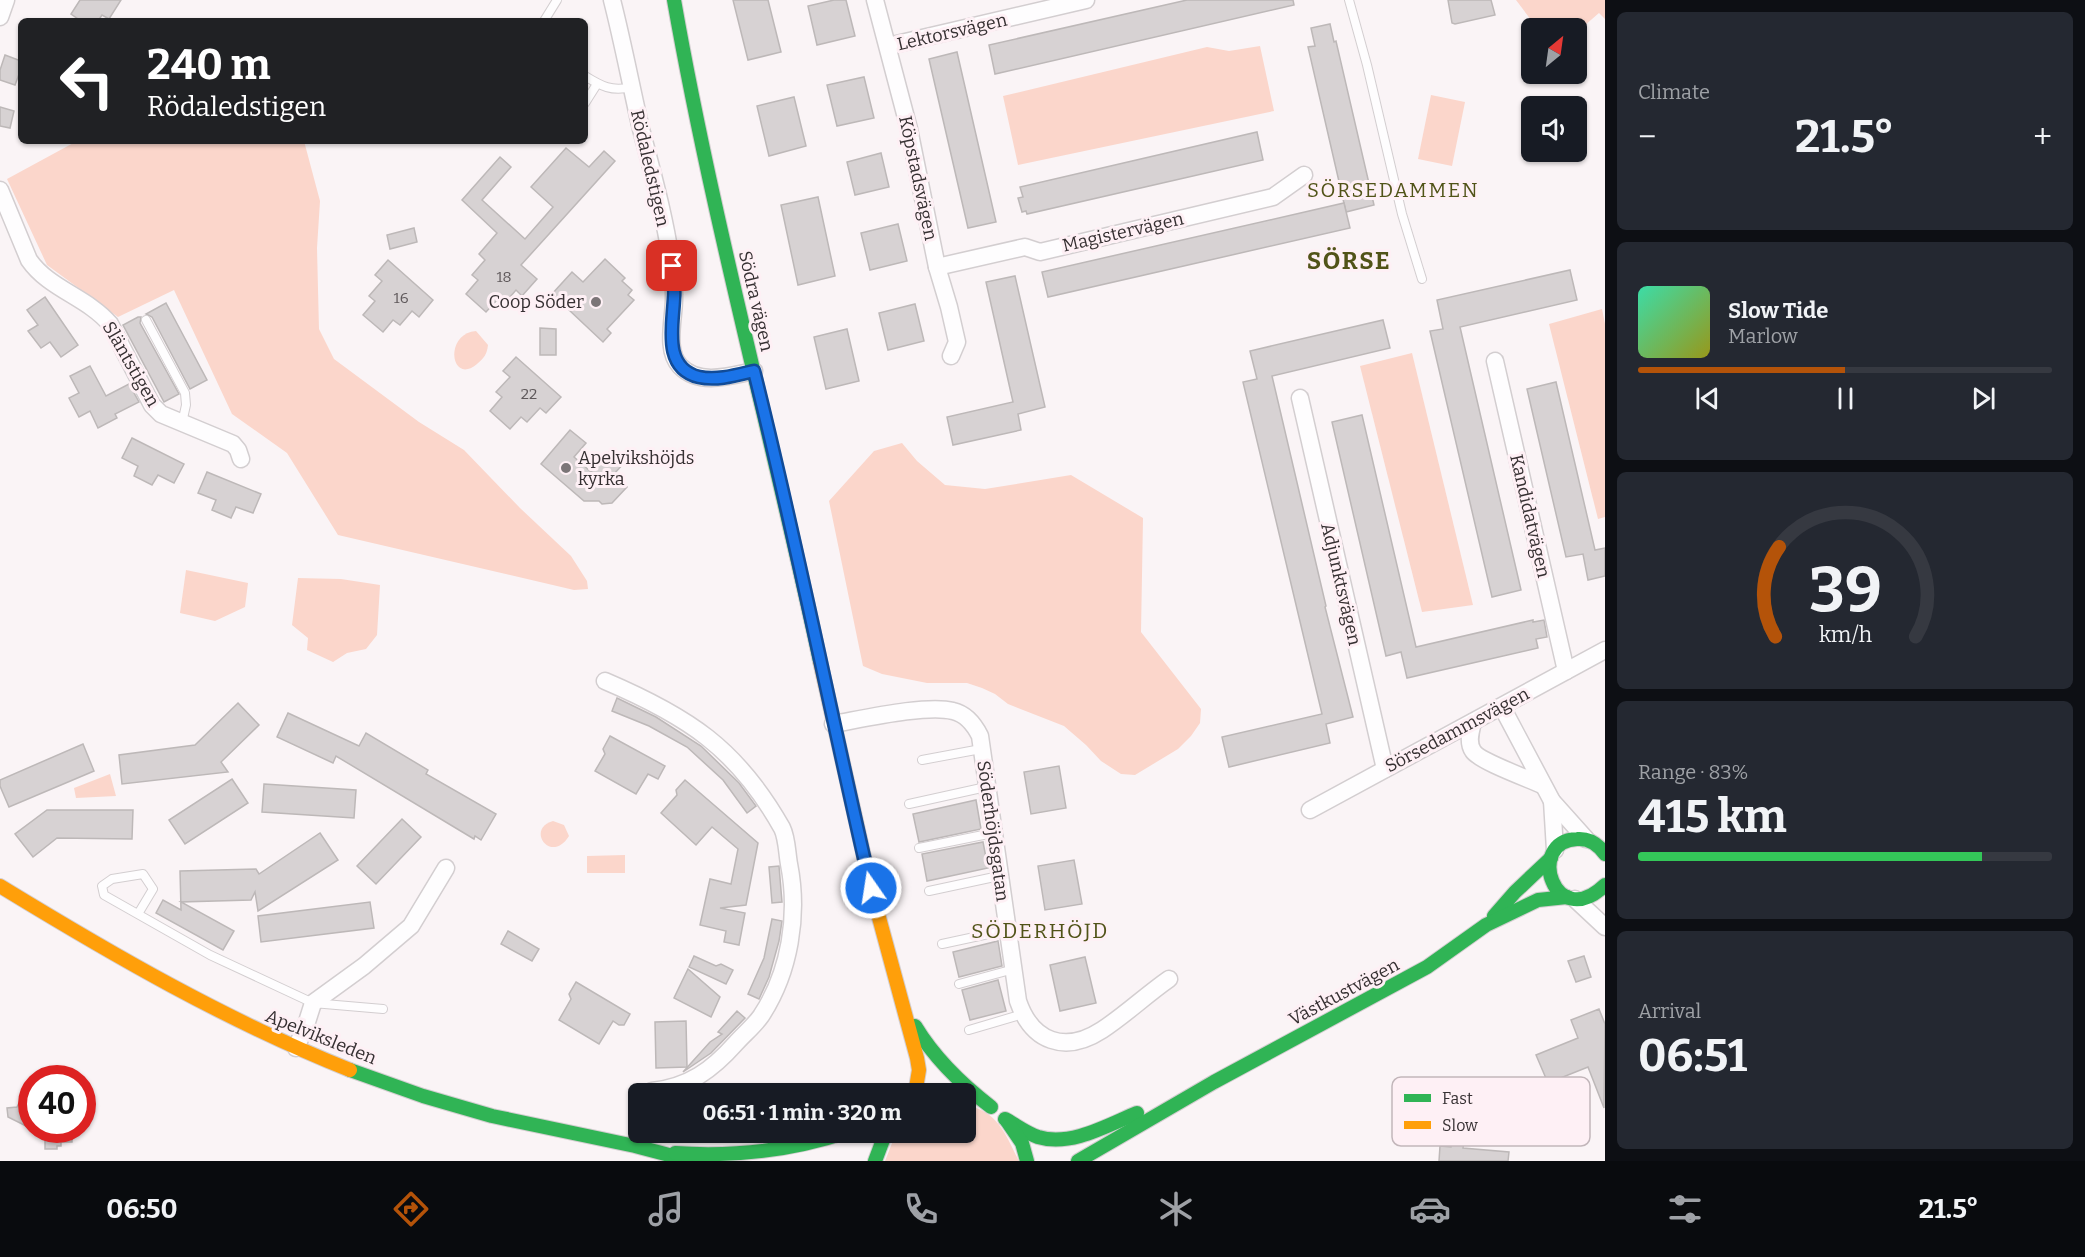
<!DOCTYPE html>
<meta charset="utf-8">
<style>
:root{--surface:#171b24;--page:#242831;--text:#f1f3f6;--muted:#9ea1a6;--line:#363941;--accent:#b45309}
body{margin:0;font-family:Bitter,serif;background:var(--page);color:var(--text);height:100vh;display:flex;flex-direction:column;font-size:22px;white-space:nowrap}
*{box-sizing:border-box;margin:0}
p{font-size:20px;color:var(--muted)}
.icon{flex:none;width:33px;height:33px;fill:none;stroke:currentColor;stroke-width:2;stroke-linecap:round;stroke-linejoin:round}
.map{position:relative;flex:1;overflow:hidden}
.details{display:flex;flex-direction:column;gap:12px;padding:12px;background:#0d0f14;width:480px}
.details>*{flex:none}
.hud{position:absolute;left:18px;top:18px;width:570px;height:126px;border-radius:9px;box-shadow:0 2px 4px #0004;background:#202124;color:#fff;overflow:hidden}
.needle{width:39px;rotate:29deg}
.tools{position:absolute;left:1521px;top:18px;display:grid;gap:12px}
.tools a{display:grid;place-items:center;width:66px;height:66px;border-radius:9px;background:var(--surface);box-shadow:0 2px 4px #0004;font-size:30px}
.speed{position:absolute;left:18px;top:1065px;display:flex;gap:12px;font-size:30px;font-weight:700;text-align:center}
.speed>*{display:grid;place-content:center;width:78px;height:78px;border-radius:50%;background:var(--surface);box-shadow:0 2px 4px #0004;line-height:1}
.speed .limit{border:9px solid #d22;background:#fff;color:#111}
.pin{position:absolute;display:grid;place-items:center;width:51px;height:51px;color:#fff;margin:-26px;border-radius:12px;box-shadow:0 3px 9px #0006}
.me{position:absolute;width:66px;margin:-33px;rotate:347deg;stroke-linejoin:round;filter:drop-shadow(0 0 4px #0008)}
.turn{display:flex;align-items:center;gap:21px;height:126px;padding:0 30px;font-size:27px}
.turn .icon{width:78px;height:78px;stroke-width:2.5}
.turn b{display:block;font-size:42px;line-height:51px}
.big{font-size:45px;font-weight:700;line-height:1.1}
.details .tile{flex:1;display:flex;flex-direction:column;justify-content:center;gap:9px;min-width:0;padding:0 21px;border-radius:9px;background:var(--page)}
.details .dial{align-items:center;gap:0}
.dial svg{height:156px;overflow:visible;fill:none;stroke:var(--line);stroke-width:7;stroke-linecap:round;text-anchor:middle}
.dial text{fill:var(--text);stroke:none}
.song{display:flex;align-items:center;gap:18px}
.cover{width:72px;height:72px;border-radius:9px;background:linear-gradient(135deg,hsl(160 70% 55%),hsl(60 70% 35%))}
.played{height:6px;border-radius:3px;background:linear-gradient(90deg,var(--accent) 50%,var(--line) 50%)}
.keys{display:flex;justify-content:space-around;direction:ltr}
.heat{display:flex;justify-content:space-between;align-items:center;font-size:33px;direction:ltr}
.charge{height:9px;border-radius:4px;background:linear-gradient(90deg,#34c759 83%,var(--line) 0)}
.trip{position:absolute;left:628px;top:1083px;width:348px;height:60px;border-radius:9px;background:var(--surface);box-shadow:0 2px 4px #0004;font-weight:700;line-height:60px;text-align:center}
.tabs{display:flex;height:96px;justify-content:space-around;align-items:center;background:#090b0e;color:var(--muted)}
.tabs .icon{width:42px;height:42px}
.tabs .selected{color:var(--accent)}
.tabs b{font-size:27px;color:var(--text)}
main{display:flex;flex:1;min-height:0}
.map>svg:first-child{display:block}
.green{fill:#fbd6cb}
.building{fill:#d7d2d3;stroke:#bdb8b8;stroke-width:1.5}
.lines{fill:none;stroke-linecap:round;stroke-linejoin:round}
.lane-casing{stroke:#d3ced0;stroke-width:10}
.street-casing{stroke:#d3ced0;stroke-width:19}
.fast-casing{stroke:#d3ced0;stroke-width:16}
.slow-casing{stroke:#d3ced0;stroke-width:16}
.lane{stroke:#fefdfe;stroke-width:8}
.street{stroke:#fefdfe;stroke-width:16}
.fast{stroke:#30b455;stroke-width:14}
.slow{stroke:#ff9f0a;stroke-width:14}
.route-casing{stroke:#114b97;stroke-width:15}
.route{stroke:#1a73e8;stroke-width:10}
.poi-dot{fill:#7b7577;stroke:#fef0f5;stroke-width:2}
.labels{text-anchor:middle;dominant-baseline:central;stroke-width:6;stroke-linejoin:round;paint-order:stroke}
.number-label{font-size:15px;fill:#5e585a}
.street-label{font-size:18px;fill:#363032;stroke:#fef0f5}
.poi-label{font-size:18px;fill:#363032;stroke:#fef0f5;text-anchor:end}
.neighbourhood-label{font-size:20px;letter-spacing:1.5px;fill:#515318;stroke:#fef0f5}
.quarter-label{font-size:21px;letter-spacing:1.5px;fill:#515318;stroke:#fef0f5}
.district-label{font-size:24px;font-weight:bold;letter-spacing:1.5px;fill:#515318;stroke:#fef0f5}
.key{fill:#fef0f5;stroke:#c2b6ba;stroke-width:1.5}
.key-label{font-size:16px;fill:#363032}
</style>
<main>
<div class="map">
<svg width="1605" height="1161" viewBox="0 0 1605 1161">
<rect width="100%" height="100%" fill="#faf4f6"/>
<g class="green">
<path d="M1516,0H1605V19L1599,13L1577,32L1576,28H1537Z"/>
<path d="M1260,46L1274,111L1018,165L1003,96L1207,47L1229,51Z"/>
<path d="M1431,95L1465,102L1452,166L1418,159Z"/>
<path d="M77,141H304L320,201L317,248L319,329L334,359L419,422L464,450L520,508L571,556L587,581L588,589L574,590L338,535L287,453L232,414L174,290L118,317L47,265L7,179Z"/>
<path d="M1602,309L1605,324V517L1598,519L1549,324Z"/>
<path d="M476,331L488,345C487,354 484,358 477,364C451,386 443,334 476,331Z"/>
<path d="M1412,353L1473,605L1422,612L1360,366Z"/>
<path d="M902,443L917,461L945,485L985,489L1071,475L1143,518L1141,632L1201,709L1200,723L1191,736L1178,749L1135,775L1121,774L1101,761L1086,745L1064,726L1008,704L995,694L982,688L967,683H927L882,674L863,666L829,501L874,451Z"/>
<path d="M186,570L248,583L245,607L215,621L180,613Z"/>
<path d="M298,578L341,579L380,585L377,635L366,649L347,653L333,662L307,650L308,638L292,625Z"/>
<path d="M110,774L116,796L76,798L74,788Z"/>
<path d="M553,821L564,825L569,836C551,865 525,829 553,821Z"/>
<path d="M625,855V873H587V856Z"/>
<path d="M966,1105C999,1112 1005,1134 1019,1161H885L896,1133L966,1132Z"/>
</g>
<g class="building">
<path d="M80,0H121L109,19L102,15L98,21H81L71,14Z"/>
<path d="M733,0H768L781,52L748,60Z"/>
<path d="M834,0H846L855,36L817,45L808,6Z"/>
<path d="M1187,0H1293L1294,5L995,74L989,45Z"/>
<path d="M1448,0H1491L1495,15L1455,24L1452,23Z"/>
<path d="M1330,24L1334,42L1336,41L1374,205L1346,212L1308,47L1315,46L1311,28Z"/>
<path d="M957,52L996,222L968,228L929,59Z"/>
<path d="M5,55L21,61V69L15,85L0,80V70Z"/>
<path d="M864,77L874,118L837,126L827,85Z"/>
<path d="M794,97L806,146L769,156L757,106Z"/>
<path d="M0,107L14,111L10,128L0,126Z"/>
<path d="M1257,132L1263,160L1027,214L1026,211L1022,212L1018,198L1023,197L1020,187Z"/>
<path d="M566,148L589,167L604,151L615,161L521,265L537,279L522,296L516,290L503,305L497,300L486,312L466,294L478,280L472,275L485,260L479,254L497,233L462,200L500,157L511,167L482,200L525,239L553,207L531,187Z"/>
<path d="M881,153L889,187L855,195L847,162Z"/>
<path d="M818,197L835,276L798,285L781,205Z"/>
<path d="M1344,203L1350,228L1048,297L1042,272Z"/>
<path d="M898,224L907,261L870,270L861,233Z"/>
<path d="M414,228L417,242L390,249L387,235Z"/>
<path d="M605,259L625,278L622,281L632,290L628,295L634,300L607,329L611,333L603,342L552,294L572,272L583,282Z"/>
<path d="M388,260L433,300L419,317L412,311L400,325L393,320L383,332L363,315L375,301L369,296L382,281L375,275Z"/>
<path d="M1570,270L1577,300L1460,327L1521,590L1492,597L1430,331L1443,329L1437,300Z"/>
<path d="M1015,276L1045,407L1018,414L1021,430L953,445L947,417L1013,402L986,282Z"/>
<path d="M45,297L78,345L61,357L50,342L41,348L28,331L38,325L27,310Z"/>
<path d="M166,303L207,380L190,389L152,317L146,314Z"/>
<path d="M915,304L924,341L888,350L879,313Z"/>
<path d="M138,317H141L140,323L179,394L164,402L123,325Z"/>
<path d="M1383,320L1390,348L1272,376L1326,606L1325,607L1353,717L1326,724L1330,743L1229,767L1222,737L1322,714L1243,382L1257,379L1250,351Z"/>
<path d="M540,328L556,329V355H540Z"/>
<path d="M847,329L859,381L826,389L814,337Z"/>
<path d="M516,357L561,397L546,413L540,408L527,422L521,417L510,429L490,411L502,397L496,392L510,377L503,371Z"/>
<path d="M90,366L106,396L129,384L139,402L115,414L117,418L98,428L90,411L79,417L69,398L79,393L70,376Z"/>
<path d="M1556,382L1595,550L1605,548V576L1588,580L1583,554L1566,557L1527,389Z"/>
<path d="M1362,415L1416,647L1533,620V622L1544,620L1547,637L1536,639L1538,648L1407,678L1401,652L1386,656L1332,422Z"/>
<path d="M570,430L586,443L574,457L591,472L609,452L623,464L614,474L627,487L612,503L602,504L599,501H584L541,464Z"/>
<path d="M132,438L184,464L174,483L158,475L152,485L134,476L138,466L122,458Z"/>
<path d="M207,472L261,494L253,513L236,507L231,518L212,510L216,500L198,493Z"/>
<path d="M617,698L656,717L701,746L739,783L756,806L747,813L723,780L687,747L649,726L612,711Z"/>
<path d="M238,703L259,725L221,762L228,772L122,784L119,755L195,745Z"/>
<path d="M288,713L359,746L366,733L428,770L426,774L496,814L481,840L475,836L474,839L336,756L333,763L277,737Z"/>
<path d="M610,736L665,766L658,779L648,774L636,794L595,771L605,754L603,749Z"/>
<path d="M83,744L94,771L9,807L0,786V780Z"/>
<path d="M1059,766L1066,808L1031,814L1024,772Z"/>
<path d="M232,779L248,803L185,844L169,820Z"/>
<path d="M685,780L758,843L746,905L720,908L745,913L739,945L724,942L726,931L700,925L710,879L731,884L738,849L712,827L696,845L661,813L677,795L676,790Z"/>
<path d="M264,784L356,790L354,818L262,812Z"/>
<path d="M976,800L981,829L919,842L913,814Z"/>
<path d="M47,810H133L132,839L57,838L33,857L15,834Z"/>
<path d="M402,819L421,837L376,884L357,866Z"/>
<path d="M320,833L338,860L258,911L255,892L251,900L181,902L234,931L223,950L156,913L163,900L181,910L180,871L256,869L259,874Z"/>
<path d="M983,842L988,868L927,881L922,854Z"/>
<path d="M1074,860L1082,904L1045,910L1038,866Z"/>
<path d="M779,866L782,902L772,903L769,867Z"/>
<path d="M370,902L374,928L261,942L258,916Z"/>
<path d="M772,919L782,921L779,941L769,977L759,999L748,994L764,958Z"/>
<path d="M508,931L539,949L532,961L501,944Z"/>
<path d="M998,941L1002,966L959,977L953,952Z"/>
<path d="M694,956L716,966L721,964L733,970L726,984L689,967Z"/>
<path d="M1584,956L1591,977L1576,982L1568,961Z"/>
<path d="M1085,957L1096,1003L1060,1011L1050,965Z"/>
<path d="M688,969L720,997L711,1017L674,998Z"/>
<path d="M998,980L1006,1011L970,1020L962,990Z"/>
<path d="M576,982L630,1014L624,1025H619L613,1021L599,1044L559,1020L571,999L569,994Z"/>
<path d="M1599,1009L1605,1024L1604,1108L1588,1067L1548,1083L1536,1055L1578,1038L1571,1020Z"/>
<path d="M737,1011L745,1018L711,1053L683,1072L710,1042L722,1034L718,1032Z"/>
<path d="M686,1021L687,1067L656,1068L655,1022Z"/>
<path d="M21,1099L32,1105V1116L26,1126L8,1117L7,1108L17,1107Z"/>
<path d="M45,1130H72V1142H61V1146H57V1149H45Z"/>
<path d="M1453,1134L1465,1136L1463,1148L1509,1152L1508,1161H1439L1440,1146L1451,1147Z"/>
</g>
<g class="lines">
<g class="lane-casing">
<g id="lane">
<path d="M1349,0L1367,65L1402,214L1422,279"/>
<path d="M544,21L557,0"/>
<path d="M585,76C601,86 612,92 631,87"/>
<path d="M585,103L597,84"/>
<path d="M146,320L185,393L186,405L182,423"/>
<path d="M922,760L981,749"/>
<path d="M909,804L986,787"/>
<path d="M919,848L993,833"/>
<path d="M929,891L999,876"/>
<path d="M138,914L153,889L143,874L112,879L102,886L104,895L210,955L313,1003L383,1009"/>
<path d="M942,944L1007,930"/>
<path d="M959,984L1014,969"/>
<path d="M969,1030L1023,1014"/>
</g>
</g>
<g class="street-casing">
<g id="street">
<path d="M612,0C623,43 631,86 641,129C653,175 666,221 672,268C673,276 674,286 674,295C675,316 664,349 680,366C699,386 730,376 754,371"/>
<path d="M875,0L909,129L937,267L949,307L957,342L951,356"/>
<path d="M0,17L6,0"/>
<path d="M888,46L1086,0"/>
<path d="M0,190L29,260C49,289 87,297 110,324L152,405L161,414L233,444L238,450L241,459"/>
<path d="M937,267L1025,247L1040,252L1273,197L1304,175"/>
<path d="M1495,361L1566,671"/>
<path d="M1300,398L1385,769"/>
<path d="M605,681C687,716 737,748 782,828C787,838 787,853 789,864C799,915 790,972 761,1016C754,1026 744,1034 736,1043C712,1070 689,1087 652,1091L651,1094"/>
<path d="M1502,707L1552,801L1586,839"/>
<path d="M1473,722C1471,731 1467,742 1473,751C1479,761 1529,779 1542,785"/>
<path d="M833,724C862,719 927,704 953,711C966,714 974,724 980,736L1018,1001C1032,1042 1065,1054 1102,1030C1125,1015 1146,995 1169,979"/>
<path d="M1552,801L1555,850"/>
<path d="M1310,810L1605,650"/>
<path d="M1575,899L1605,927"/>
<path d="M296,1048L306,1025L313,1003L364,966L411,926L446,868"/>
</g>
</g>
<g class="fast-casing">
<g id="fast">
<path d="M674,0C713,222 773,440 820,661"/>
<path d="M1605,854C1598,844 1589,838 1577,839C1525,841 1554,934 1605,885"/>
<path d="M1494,916L1515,892L1551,858"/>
<path d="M915,1026C935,1059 961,1084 991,1107"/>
<path d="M350,1070L423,1096L492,1116L635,1146L692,1161"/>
<path d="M1005,1119C1016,1125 1026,1133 1038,1137C1071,1147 1108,1125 1137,1113"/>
<path d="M1007,1121L1022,1143L1027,1161"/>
<path d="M675,1153C734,1157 790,1151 847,1132"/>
<path d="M875,1161L886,1132"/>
<path d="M1078,1161L1214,1082L1427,967L1486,925L1538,900L1567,897"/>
</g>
</g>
<g class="slow-casing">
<g id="slow">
<path d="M820,661L871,888L917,1058L919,1070L915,1094"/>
<path d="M0,886C113,955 227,1021 350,1070"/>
</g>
</g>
<use href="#lane" class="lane"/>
<use href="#street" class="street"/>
<use href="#fast" class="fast"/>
<use href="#slow" class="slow"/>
</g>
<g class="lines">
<g class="route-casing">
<path id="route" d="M672,266C673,276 675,287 674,298C673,325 662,368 699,377C717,381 737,375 754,371C797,542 831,716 871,888"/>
</g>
<use href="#route" class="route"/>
</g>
<g class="poi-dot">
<circle cx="596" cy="302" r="6"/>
<circle cx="566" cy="468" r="6"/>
</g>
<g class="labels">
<g class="number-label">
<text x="504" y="277">18</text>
<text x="401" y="298">16</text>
<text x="529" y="394">22</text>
</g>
<g class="street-label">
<text transform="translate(952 32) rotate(-13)">Lektorsvägen</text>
<text transform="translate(650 168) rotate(77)">Rödaledstigen</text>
<text transform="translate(918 178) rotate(78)">Köpstadsvägen</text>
<text transform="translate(1123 232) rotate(-13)">Magistervägen</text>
<text transform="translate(756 301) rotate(77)">Södra vägen</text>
<text transform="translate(131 364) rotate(60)">Släntstigen</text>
<text transform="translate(1530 516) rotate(77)">Kandidatvägen</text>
<text transform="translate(1341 584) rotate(77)">Adjunktsvägen</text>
<text transform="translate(1457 730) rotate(-28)">Sörsedammsvägen</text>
<text transform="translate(993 831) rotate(82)">Söderhöjdsgatan</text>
<text transform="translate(1344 992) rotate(-28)">Västkustvägen</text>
<text transform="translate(321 1037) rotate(22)">Apelviksleden</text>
</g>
<g class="poi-label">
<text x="584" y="302">Coop Söder</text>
<text x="578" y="458" text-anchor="start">Apelvikshöjds<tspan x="578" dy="21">kyrka</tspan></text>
</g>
<g class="neighbourhood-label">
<text x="1393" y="190">SÖRSEDAMMEN</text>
</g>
<g class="quarter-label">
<text x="1040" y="931">SÖDERHÖJD</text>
</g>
<g class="district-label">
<text x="1349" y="261">SÖRSE</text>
</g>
</g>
<rect x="1392" y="1077" width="198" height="69" rx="9" class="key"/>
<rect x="1404" y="1094" width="27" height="8" fill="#30b455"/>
<rect x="1404" y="1121" width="27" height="8" fill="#ff9f0a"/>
<g class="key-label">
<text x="1442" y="1104">Fast</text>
<text x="1442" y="1131">Slow</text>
</g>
</svg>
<div class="tools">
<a><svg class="needle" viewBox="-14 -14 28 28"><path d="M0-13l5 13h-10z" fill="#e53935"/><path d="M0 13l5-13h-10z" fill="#9ea1a6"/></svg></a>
<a><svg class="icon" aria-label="sound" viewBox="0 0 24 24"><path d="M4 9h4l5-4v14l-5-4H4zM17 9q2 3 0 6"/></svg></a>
</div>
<div class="speed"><div class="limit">40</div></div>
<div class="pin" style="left:672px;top:266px;background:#d93025"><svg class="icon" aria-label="arrive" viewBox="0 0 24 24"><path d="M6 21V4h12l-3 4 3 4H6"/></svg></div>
<svg class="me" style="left:871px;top:888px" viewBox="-20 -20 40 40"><circle r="17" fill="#1a73e8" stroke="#fff" stroke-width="3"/><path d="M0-11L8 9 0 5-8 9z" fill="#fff"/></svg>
<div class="trip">06:51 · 1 min · 320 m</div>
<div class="hud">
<div class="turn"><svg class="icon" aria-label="left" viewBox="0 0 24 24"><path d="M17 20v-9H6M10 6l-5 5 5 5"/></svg><div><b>240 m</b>Rödaledstigen</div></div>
</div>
</div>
<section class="details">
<div class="tile"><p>Climate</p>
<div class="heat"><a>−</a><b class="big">21.5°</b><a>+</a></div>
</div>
<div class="tile">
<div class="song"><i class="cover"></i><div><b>Slow Tide</b><p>Marlow</p></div></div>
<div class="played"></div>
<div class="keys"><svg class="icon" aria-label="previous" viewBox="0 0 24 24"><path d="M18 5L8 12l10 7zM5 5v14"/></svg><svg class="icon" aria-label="pause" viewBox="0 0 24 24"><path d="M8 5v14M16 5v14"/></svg><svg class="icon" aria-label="next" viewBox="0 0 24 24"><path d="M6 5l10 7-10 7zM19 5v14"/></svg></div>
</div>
<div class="tile dial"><svg viewBox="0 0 100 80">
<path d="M14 69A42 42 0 1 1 86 69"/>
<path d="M14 69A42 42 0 0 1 16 23" stroke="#b45309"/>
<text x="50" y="56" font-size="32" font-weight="700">39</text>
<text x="50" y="72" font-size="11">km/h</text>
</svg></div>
<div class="tile"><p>Range · 83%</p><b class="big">415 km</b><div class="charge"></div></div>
<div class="tile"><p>Arrival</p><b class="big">06:51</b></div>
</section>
</main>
<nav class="tabs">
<b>06:50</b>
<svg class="icon selected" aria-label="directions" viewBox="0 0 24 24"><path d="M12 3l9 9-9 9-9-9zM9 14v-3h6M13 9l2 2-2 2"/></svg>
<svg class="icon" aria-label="music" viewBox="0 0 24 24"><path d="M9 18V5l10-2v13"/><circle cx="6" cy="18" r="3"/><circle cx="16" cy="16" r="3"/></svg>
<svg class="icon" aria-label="phone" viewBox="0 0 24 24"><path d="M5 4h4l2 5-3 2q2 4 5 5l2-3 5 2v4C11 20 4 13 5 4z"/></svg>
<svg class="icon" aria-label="climate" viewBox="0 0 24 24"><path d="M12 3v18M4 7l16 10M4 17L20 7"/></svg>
<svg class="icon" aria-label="car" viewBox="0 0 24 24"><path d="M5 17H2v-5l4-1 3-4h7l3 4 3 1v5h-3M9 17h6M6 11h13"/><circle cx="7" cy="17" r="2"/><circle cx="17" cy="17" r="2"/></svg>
<svg class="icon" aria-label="filters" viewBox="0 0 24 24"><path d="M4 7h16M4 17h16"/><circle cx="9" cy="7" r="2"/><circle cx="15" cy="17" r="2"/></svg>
<b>21.5°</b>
</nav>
